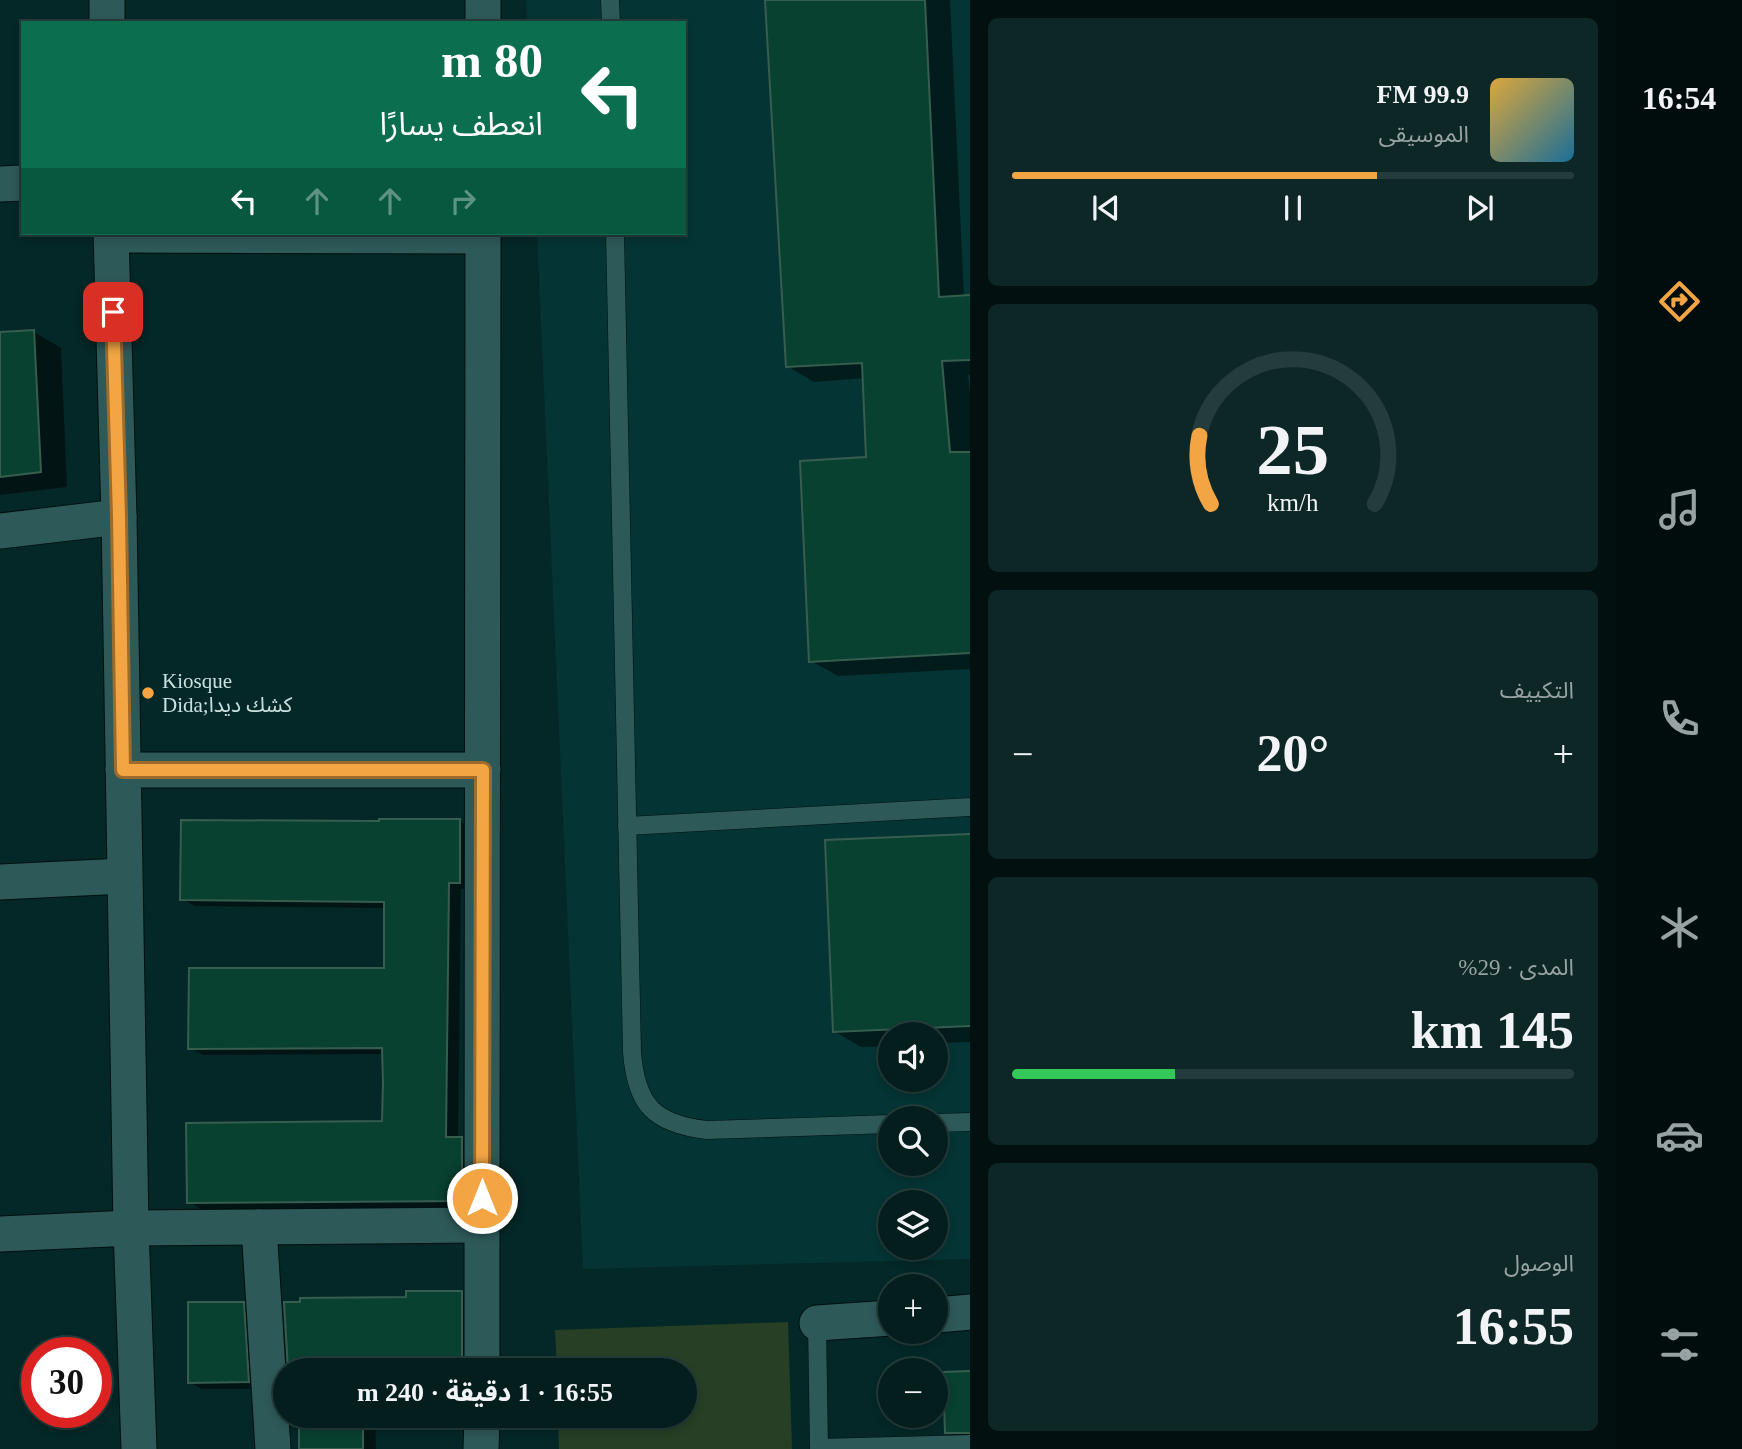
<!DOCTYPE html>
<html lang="ar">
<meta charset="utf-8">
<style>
:root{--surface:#031e1d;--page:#0d2726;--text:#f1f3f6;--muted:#97a2a4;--line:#243c3b;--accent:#f2a542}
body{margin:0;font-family:"Times New Roman","Noto Sans Arabic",serif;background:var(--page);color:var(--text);direction:rtl;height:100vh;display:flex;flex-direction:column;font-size:26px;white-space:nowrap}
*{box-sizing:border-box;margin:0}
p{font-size:23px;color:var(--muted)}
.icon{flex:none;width:38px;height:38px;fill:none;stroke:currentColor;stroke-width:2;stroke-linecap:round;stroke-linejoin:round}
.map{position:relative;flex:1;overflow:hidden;direction:ltr}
.drawer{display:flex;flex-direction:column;gap:18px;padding:18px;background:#021010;width:646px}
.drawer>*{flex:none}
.banner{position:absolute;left:21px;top:21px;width:665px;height:214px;border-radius:0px;box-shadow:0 4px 10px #0003,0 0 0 2px var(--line);direction:rtl;background:#0b6e4f;color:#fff;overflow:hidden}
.fabs{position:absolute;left:878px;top:1022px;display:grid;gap:14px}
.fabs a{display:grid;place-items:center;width:70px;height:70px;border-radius:50%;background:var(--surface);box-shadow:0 4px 10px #0003,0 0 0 2px var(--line);font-size:35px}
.speed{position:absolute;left:21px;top:1337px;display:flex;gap:14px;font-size:35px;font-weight:700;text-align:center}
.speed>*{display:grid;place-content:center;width:91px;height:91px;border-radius:50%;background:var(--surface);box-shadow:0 4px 10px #0003,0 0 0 2px var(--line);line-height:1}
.speed .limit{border:10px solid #d22;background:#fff;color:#111}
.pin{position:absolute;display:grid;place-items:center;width:60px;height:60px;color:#fff;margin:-30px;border-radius:14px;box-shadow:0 4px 10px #0006}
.me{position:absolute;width:77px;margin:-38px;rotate:0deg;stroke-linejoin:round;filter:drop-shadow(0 0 5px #0008)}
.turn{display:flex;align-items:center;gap:24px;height:147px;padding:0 28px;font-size:32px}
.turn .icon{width:91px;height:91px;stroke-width:2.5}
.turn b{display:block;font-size:49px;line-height:60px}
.lanes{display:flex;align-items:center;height:66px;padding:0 28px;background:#0003;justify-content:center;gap:35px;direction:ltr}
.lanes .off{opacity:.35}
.big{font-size:52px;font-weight:700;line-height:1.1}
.drawer .tile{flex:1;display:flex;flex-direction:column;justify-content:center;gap:10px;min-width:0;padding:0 24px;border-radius:10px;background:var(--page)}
.drawer .dial{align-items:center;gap:0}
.dial svg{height:182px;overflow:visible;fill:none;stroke:var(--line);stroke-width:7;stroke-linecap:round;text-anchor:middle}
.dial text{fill:var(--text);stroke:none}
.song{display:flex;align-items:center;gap:21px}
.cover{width:84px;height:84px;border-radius:10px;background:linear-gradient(135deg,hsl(40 70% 55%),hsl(200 70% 35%))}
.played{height:7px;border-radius:4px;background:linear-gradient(90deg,var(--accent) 65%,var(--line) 65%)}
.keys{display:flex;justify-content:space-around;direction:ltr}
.heat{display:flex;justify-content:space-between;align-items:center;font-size:38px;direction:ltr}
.charge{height:10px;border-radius:5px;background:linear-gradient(90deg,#34c759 29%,var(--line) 0)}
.trip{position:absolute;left:273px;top:1358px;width:424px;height:70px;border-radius:35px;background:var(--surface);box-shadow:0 4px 10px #0003,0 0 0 2px var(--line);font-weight:700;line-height:70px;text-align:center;direction:rtl}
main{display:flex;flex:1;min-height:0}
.tab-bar{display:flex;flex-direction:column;width:126px;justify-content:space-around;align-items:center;background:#010c0c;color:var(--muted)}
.tab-bar .icon{width:49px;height:49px}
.tab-bar .active{color:var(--accent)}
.tab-bar b{font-size:32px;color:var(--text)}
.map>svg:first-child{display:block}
.built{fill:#053434;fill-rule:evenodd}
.green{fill:#263f25}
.shadow{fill:#0007}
.building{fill:#084130;stroke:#375d4f;stroke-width:2}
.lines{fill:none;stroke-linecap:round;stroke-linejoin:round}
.service-casing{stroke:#000f0f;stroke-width:19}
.minor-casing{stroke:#000f0f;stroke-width:37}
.service{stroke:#2d5958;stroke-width:18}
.minor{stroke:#2d5958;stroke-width:35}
.route-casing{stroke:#9d6b2b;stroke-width:18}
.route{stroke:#f2a542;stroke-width:12}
.poi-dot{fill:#f2a542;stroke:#042827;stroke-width:2.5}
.labels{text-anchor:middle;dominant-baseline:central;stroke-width:7;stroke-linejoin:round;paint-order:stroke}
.poi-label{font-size:21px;fill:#c9e0df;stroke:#042827;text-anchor:start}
</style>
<main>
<nav class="tab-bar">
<b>16:54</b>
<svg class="icon active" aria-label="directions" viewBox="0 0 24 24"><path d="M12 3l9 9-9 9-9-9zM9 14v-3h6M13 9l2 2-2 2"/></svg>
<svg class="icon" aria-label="music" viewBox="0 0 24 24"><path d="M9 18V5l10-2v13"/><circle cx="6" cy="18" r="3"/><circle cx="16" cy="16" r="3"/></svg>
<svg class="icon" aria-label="phone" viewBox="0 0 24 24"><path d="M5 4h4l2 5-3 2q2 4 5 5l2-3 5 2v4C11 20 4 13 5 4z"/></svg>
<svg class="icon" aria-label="climate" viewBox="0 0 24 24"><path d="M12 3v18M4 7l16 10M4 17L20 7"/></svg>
<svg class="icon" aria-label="car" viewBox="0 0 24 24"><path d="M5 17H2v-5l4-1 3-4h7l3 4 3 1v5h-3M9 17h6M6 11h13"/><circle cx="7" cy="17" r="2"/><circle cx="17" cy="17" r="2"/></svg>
<svg class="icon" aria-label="filters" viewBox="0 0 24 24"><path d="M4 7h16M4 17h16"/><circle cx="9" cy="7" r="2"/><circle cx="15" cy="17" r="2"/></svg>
</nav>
<section class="drawer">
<div class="tile">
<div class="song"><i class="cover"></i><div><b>99.9 FM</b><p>الموسيقى</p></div></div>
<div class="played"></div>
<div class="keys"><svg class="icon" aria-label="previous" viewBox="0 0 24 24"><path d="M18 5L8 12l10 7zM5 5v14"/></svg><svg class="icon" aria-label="pause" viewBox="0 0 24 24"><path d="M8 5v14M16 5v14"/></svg><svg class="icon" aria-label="next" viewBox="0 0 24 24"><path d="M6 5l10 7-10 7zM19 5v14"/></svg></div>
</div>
<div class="tile dial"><svg viewBox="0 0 100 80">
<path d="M14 69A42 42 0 1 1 86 69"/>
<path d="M14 69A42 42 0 0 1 9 39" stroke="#f2a542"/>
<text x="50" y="56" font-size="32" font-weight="700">25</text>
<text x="50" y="72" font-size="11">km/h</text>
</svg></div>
<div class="tile"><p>التكييف</p>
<div class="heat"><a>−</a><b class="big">20°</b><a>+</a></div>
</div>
<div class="tile"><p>المدى · 29%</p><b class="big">145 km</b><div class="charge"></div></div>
<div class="tile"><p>الوصول</p><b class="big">16:55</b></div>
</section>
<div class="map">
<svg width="971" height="1449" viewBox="0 0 971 1449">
<rect width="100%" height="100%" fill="#042827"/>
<path class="built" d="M526,0H970V1259L583,1269L537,233H684V23H527ZM891,1034H936V1080H891ZM891,1118H936V1164H891ZM891,1202H936V1248H891Z"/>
<path class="green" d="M788,1322L792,1449H559L558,1416H684V1370H557L555,1330Z"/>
<g class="shadow">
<path d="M767,0H950L964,297H971V375H968L971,400V669L838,676L811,661L868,458L865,378L814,382L787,366Z"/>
<path d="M34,332L61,348L67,487L0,495V334Z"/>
<path d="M460,821L472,828V889H461L458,1139H462L474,1146V1207L202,1210L189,1202L384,1122V1054L203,1055L190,1048L386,970V908L195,906L182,899L381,823Z"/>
<path d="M971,836V1042L936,1043V1034H891V1046L861,1047L834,1031Z"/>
<path d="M461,1293L474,1300V1370H290L286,1304L407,1299Z"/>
<path d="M243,1304L256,1311L261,1389H202L189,1382Z"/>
<path d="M971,1373V1440H960L947,1432Z"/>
<path d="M301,1416H375L376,1449H301Z"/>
</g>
<g class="building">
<path d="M765,0H925L939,297L971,295V360L942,361L950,452H971V653L809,662L800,461L866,457L862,363L786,367Z"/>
<path d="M34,330L41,472L0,477V332Z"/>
<path d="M379,819H460V883H449L446,1137H462V1201L187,1203L186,1123L382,1121L383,1082L382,1048L188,1049L189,968H384V902L180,900L181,820L379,821Z"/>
<path d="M971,834V1026L833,1032L825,840Z"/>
<path d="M406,1291H462V1370H288L284,1302H300V1298L406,1297Z"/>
<path d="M188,1302H244L249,1382L188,1383Z"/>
<path d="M971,1371V1433H945L943,1372Z"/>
<rect x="299" y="1416" width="64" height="33"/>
</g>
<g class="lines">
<g class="service-casing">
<g id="service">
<path d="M610,0L611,23"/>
<path d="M615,233L632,1052C636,1105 654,1124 707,1130L891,1124"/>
<path d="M627,826L971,807"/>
<path d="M936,1123L971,1122"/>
<path d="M817,1323L819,1449"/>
<path d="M819,1448L971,1444"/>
</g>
</g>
<g class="minor-casing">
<g id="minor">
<path d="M107,0V23"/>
<path d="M483,23V0"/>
<path d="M0,184L23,183"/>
<path d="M111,233L119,517L131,1228L482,1225L483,233"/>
<path d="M111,235L483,236"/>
<path d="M0,531L119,517"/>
<path d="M123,770H483"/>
<path d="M0,882L124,876"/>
<path d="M259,1227L273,1449"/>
<path d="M0,1234L131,1228L139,1449"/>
<path d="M936,1315L971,1312"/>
<path d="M817,1323L891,1318"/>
<path d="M482,1370V1225"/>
<path d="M481,1449L482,1416"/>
</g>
</g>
<use href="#service" class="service"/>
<use href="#minor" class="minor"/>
</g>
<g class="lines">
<g class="route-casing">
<path id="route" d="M113,312L119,517L123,770H483L482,1198"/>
</g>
<use href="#route" class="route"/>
</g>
<circle class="poi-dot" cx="148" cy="693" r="7"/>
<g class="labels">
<g class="poi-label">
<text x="162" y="681">Kiosque<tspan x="162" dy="24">Dida;كشك ديدا</tspan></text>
</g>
</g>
</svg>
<div class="fabs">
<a><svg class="icon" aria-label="sound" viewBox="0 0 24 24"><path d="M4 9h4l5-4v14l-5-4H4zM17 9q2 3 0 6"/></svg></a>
<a><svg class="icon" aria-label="search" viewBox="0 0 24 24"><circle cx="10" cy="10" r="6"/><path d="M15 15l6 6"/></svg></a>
<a><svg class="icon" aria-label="layers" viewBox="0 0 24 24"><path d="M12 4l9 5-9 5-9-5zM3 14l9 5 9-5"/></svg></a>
<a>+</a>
<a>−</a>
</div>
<div class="speed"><div class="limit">30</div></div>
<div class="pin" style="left:113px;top:312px;background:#d93025"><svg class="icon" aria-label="arrive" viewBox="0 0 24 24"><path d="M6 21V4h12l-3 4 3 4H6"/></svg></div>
<svg class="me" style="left:482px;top:1198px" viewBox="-20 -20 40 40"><circle r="17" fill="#f2a542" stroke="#fff" stroke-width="3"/><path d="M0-11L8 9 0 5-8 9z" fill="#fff"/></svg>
<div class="trip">16:55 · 1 دقيقة · 240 m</div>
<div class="banner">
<div class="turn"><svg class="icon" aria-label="left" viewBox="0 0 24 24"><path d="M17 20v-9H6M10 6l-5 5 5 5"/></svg><div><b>80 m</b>انعطف يسارًا</div></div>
<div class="lanes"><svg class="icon" aria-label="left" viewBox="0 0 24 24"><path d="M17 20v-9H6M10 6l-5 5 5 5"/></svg><svg class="icon off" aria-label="ahead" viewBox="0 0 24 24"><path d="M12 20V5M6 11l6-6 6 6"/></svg><svg class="icon off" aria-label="ahead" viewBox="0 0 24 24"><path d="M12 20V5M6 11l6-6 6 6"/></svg><svg class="icon off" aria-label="right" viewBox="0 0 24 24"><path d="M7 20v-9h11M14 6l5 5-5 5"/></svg></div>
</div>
</div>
</main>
